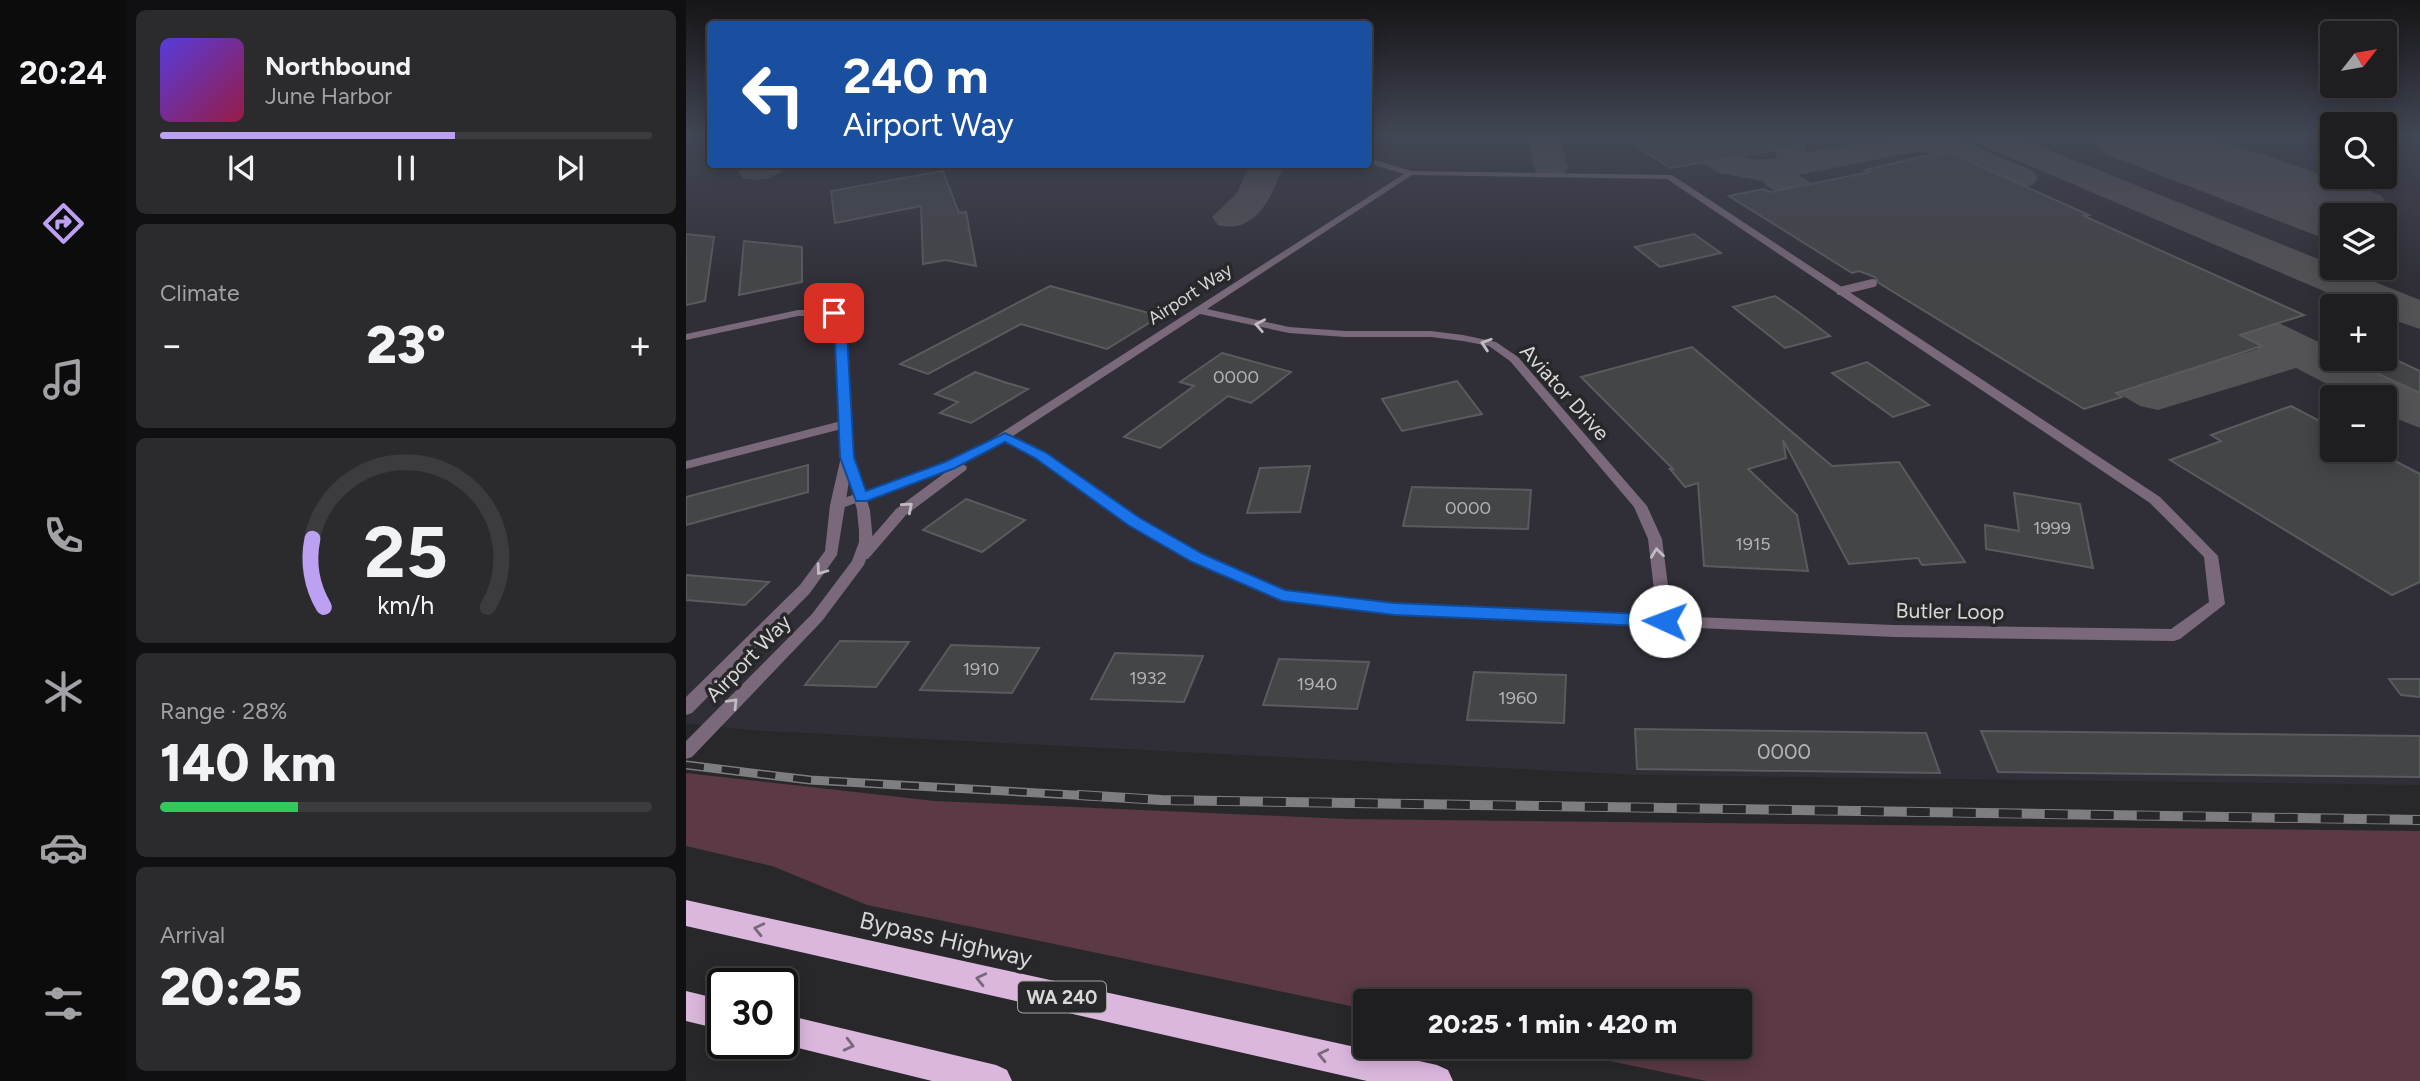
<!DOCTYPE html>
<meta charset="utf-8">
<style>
:root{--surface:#1e1d20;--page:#2b2a2d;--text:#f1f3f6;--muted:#a1a2a5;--line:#3c3b3e;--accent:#bca0f2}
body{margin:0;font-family:Figtree,sans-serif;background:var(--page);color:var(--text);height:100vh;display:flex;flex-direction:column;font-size:26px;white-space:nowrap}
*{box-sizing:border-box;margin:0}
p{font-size:23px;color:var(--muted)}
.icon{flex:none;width:38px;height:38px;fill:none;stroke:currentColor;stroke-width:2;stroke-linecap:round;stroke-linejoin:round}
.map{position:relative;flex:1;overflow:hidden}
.side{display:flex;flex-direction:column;gap:10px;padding:10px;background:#101012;width:560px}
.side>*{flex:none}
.top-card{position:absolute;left:21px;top:21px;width:665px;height:147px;border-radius:7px;box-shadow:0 4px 18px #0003,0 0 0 2px var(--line);background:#1a4fa0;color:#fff;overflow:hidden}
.needle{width:46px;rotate:59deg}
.controls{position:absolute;left:1634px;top:21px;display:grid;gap:14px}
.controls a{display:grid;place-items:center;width:77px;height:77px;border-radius:7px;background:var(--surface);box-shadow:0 4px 18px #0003,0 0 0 2px var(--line);font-size:35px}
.speed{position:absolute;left:21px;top:968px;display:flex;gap:14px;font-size:35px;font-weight:700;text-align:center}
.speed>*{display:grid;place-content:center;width:91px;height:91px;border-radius:50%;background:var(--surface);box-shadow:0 4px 18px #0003,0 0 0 2px var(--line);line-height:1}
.speed .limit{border:4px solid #111;border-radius:10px;background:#fff;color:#111}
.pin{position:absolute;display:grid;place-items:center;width:60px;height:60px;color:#fff;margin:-30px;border-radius:14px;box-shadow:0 4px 10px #0006}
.me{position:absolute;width:77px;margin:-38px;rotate:272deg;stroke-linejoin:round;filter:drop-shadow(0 0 5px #0008)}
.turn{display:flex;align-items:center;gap:24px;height:147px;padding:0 21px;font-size:32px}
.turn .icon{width:91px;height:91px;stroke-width:2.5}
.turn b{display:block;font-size:49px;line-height:60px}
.big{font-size:52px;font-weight:800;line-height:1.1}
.side .tile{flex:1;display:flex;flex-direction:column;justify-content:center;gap:10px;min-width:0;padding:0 24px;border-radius:10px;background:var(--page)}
.side .dial{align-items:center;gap:0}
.dial svg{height:182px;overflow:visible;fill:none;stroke:var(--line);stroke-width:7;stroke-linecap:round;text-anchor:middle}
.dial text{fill:var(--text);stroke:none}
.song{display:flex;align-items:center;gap:21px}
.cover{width:84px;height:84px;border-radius:10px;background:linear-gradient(135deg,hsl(250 70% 55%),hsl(340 70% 35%))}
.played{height:7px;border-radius:4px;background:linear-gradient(90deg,var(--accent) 60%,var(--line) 60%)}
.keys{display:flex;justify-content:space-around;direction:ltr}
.heat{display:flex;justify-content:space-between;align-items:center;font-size:38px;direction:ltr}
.charge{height:10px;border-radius:5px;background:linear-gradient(90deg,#34c759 28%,var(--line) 0)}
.trip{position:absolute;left:667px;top:989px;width:399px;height:70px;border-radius:7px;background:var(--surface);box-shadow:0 4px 18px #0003,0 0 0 2px var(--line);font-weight:800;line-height:70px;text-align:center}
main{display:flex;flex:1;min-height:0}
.menu{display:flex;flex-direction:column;width:126px;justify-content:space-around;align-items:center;background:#0c0c0d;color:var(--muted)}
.menu .icon{width:49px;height:49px}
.menu .selected{color:var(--accent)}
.menu b{font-size:32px;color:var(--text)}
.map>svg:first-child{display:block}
.built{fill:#302f37;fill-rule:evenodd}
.green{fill:#5b3945}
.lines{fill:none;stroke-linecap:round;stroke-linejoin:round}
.taxiway{fill:#535255;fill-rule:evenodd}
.runway{fill:#535255;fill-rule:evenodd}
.building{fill:#444547;stroke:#5a5b5e;stroke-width:2}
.service{stroke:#79697a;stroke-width:8}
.minor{fill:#79697a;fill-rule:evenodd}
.tertiary{fill:#79697a;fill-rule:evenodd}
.trunk{fill:#dbb7de;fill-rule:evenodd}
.rail-far1-casing{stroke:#7e7e80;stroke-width:9}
.rail-casing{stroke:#7e7e80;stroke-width:10}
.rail-far1{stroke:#28272a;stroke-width:6;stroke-dasharray:18;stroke-linecap:butt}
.rail{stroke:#28272a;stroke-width:8;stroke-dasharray:23;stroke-linecap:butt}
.oneway{stroke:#c0bcc1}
.oneway2{stroke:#79687b}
.route{fill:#1a73e8;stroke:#114b97;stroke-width:2}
.labels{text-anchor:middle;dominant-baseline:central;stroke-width:7;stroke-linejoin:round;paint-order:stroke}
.far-street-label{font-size:18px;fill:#d8d8d9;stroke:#28272a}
.number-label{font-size:18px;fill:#b3b3b4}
.shield{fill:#28272a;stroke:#a3a3a4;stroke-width:2}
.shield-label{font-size:19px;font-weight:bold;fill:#d8d8d9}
.street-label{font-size:21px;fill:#d8d8d9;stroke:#28272a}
.near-number-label{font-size:21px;fill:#b3b3b4}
.near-street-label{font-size:24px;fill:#d8d8d9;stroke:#28272a}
</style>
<main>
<nav class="menu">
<b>20:24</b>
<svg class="icon selected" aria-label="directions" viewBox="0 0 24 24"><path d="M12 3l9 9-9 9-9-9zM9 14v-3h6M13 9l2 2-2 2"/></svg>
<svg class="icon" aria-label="music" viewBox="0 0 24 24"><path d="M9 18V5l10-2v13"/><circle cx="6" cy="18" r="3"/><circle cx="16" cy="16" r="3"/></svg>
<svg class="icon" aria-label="phone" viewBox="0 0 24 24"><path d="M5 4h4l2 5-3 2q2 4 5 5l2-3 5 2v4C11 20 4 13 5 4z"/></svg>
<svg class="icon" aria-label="climate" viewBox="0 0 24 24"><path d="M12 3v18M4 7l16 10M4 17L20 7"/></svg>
<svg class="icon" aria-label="car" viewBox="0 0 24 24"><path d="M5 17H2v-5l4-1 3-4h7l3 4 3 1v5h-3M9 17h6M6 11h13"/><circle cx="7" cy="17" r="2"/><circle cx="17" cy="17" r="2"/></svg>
<svg class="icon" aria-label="filters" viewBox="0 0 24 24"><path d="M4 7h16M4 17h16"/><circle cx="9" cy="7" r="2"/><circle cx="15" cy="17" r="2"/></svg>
</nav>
<section class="side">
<div class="tile">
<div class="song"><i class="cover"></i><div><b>Northbound</b><p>June Harbor</p></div></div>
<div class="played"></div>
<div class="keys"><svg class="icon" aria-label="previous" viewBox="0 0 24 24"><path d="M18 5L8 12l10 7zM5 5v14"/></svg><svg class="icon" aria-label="pause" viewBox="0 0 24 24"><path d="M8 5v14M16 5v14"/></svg><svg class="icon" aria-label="next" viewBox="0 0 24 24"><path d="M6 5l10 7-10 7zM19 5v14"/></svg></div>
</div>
<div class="tile"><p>Climate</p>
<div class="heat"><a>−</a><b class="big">23°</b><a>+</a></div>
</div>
<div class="tile dial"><svg viewBox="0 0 100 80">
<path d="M14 69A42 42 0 1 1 86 69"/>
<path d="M14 69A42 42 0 0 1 9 39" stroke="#bca0f2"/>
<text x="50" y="56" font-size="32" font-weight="700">25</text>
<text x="50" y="72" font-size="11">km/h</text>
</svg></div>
<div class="tile"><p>Range · 28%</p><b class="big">140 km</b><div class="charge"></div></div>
<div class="tile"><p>Arrival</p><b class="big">20:25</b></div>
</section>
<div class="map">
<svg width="1734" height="1081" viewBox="0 0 1734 1081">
<rect width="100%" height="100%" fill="#28272a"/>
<path class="built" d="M0,136H24V164H682L683,136H1647V177H1699V136H1734V785L952,775L62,730L0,723ZM1647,215H1699V268H1647ZM1647,306H1699V359H1647ZM1647,397H1699V450H1647Z"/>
<path class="green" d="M0,773L249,801L662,819L1734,831V1081H1020L856,1047L1054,1046V1001H679V1009L181,905L86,866L0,846Z"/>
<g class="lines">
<g class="taxiway">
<path d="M841,136H873L882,168L877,175L865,178L853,175L848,168Z"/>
<path d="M978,136C990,136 1007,133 1018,137C1050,146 1050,165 1091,158L1090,154L1094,147L1106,144L1118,147L1121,152L1212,136H1276L1275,140L1347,171L1352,178L1347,185L1335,188L1250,153L1229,152L1112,175L1192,221L1197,229L1192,237L1178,241L1164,237L1081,186L1077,181L1033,173L983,143Z"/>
<path d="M1285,136H1329L1647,265V268H1654L1734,300V329L1699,317V306H1673L1290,143Z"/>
<path d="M1536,159L1569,174L1575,182L1645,196L1650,204L1645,212C1624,217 1605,207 1584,203C1569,201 1555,204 1539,201L1534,193L1539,185L1524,176L1519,169L1524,162Z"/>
<path d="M56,164H102C93,179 73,182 57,178L52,171Z"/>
<path d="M564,164H598C587,195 570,235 532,225L526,217L551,193Z"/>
<path d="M1577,319L1593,323L1647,349V359H1666L1734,392V428L1699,414V397H1666L1610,368L1472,410L1454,406L1365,354L1359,344L1365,334L1382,330L1399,334L1477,377L1572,349L1561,343L1554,333L1561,323Z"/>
</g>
<path class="runway" d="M1405,136H1523L1695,195L1709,215L1699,229V215H1647V239L1629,235L1417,153Z"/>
</g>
<g class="building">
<path d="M936,136H1119L1120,145L984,168Z"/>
<path d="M1260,151L1403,215L1398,216L1618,315L1554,335L1576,346L1430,393L1436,397L1398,409L1193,283L1189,277L1173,271L1166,273L1043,196L1077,189L1084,192L1184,172L1179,170Z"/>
<path d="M257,171L273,213L280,212L290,266L260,260L237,264L235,206L149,223L145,191Z"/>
<path d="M0,234L28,237L19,301L0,305Z"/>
<path d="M1008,234L1035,253L974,267L949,247Z"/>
<path d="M58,241L116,247V282L53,295Z"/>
<path d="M364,286L474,316L421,349L335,324L242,374L214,364Z"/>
<path d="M1089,296L1111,311L1144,336L1099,348L1047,307Z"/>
<path d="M1006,347L1146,466L1213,462L1279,562L1236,565L1232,558L1163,564L1097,440L1100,458L1062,469L1111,515L1122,571L1018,566L1012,483L999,487L984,469H987L895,377Z"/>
<path d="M536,353L605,372L565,403L542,396L474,448L438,437L508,386L494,382Z"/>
<path d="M1660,359H1708L1734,371V393Z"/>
<path d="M1181,362L1243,405L1207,417L1146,373Z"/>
<path d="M289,372L318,382L342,389L285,423L254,413L272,402L249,394Z"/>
<path d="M771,381L796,414L716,431L696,399Z"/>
<path d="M1605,406L1647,428V450H1688L1734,474V582L1706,595L1484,460L1535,441L1525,435Z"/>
<path d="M122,465V492L0,525V497Z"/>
<path d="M624,466L614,512L561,513L574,468Z"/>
<path d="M726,487L845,490L842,529L717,526Z"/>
<path d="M1328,493L1394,504L1407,568L1300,549L1299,525L1333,531Z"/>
<path d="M280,499L339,520L296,552L237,530Z"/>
<path d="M0,575L83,582L59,605L0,600Z"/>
<path d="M154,641L223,642L190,687L119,685Z"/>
<path d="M265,645L353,648L326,693L234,690Z"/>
<path d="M429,653L517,656L498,702L405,699Z"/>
<path d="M593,659L683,662L671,709L577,705Z"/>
<path d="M788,672L880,675L878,723L781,720Z"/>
<path d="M1703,679H1734V697L1715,695Z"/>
<path d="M949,729L1240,733L1254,773L951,769Z"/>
<path d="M1295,731L1734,736V777L1312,772Z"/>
</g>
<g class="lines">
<path class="service" d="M1154,291L1187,283"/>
<g class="minor">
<path d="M682,158L725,171L986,175L1474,497L1532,556L1539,604L1494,639L1488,641L1208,637L708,614L596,600L507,561L443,524L342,453L319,442L276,463L281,467L280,470L220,515L182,559H172L170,556L172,553L210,509L264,469L156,508H146L144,505L146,502L238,471L301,442L718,174L682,163ZM726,175L981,179L1464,503L1518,557L1523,602L1485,629L1208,625L986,616L976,539L961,506L832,357L810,342L777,335L745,331H659L603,327L521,309ZM514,314L603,333L659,337H745L777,341L803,346L824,361L948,507L962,539L971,615L708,604L598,590L517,555L453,518L350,447L327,436Z"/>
<path d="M159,420L165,424L163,427L0,469V461Z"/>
</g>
<path class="tertiary" d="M112,310H148L159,318L167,459L184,510L187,542L178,565L136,621L6,757L0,759V741L126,614L166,561L173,542V531L171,510L163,481L151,555L124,593L6,713L0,715V697L114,585L139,551L144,505L155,457L149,319L145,316H112L0,340V334Z"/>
<g class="trunk">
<path d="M0,900L751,1065L762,1070L767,1081H681L0,926Z"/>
<path d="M0,991L37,1000V1030L0,1021Z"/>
<path d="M96,1014L310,1065L321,1070L326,1081H246L96,1044L93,1043H96Z"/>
</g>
<g class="rail-far1-casing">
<path id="rail-far1" d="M0,765L124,780L423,797"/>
</g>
<g class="rail-casing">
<path id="rail" d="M393,795L475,800L1734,820"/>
</g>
<use href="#rail-far1" class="rail-far1"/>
<use href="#rail" class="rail"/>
</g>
<defs><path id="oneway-chevron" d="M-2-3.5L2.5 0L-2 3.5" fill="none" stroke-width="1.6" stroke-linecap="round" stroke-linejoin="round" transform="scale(1.75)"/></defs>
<g class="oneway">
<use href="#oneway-chevron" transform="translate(574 325) rotate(-169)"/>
<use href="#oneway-chevron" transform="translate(800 344) rotate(-162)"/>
<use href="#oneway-chevron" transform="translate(222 507) rotate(-41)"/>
<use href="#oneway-chevron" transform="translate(971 553) rotate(-97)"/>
<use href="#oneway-chevron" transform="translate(135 570) rotate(126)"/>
<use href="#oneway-chevron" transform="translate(47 703) rotate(-46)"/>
</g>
<g class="oneway2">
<use href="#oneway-chevron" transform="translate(73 929) rotate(-167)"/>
<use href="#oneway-chevron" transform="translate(295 979) rotate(-167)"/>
<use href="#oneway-chevron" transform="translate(163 1045) rotate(14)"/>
<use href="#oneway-chevron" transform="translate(637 1055) rotate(-167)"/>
</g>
<linearGradient id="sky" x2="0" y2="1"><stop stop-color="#161517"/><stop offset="0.47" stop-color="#424755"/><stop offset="1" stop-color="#424755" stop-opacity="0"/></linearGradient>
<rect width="1734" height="288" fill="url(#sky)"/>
<path class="route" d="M148,309L160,317L168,457L180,491L259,462L319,433L359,452L454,518L517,554L599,590L708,603L979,615L988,621L979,627L708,615L596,601L506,562L442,525L349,458L319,442L269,468L181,501H170L154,457L148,319L143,313Z"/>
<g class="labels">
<g class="far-street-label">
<text transform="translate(504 294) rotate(-33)">Airport Way</text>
</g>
<g class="number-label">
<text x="550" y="377">0000</text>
<text x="782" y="508">0000</text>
<text x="1366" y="528">1999</text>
<text x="1067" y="544">1915</text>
<text x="295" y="669">1910</text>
<text x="462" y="678">1932</text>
<text x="631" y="684">1940</text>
<text x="832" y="698">1960</text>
</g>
<rect class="shield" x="332" y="981.5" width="88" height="31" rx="5"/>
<g class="shield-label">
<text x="376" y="997">WA 240</text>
</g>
<g class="street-label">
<text transform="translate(879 392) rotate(48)">Aviator Drive</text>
<text transform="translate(1264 611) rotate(1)">Butler Loop</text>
<text transform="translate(62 658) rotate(-46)">Airport Way</text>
</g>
<g class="near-number-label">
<text x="1098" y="751">0000</text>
</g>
<g class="near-street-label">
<text transform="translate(260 939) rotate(13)">Bypass Highway</text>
</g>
</g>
</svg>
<div class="controls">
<a><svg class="needle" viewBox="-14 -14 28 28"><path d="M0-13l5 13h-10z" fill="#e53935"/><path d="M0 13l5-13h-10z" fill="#a1a2a5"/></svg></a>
<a><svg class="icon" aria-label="search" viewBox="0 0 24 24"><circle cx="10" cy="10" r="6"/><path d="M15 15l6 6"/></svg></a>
<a><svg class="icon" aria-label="layers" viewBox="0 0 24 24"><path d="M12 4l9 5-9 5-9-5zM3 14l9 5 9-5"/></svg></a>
<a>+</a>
<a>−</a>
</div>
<div class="speed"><div class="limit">30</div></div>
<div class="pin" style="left:148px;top:313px;background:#d93025"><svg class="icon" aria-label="arrive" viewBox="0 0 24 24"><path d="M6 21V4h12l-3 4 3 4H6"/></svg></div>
<svg class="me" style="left:979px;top:621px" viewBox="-20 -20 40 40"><circle r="19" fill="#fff"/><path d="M0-13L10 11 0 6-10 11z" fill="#1a73e8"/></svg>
<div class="trip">20:25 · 1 min · 420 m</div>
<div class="top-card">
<div class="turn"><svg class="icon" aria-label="left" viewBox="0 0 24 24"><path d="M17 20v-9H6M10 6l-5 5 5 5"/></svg><div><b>240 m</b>Airport Way</div></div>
</div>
</div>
</main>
